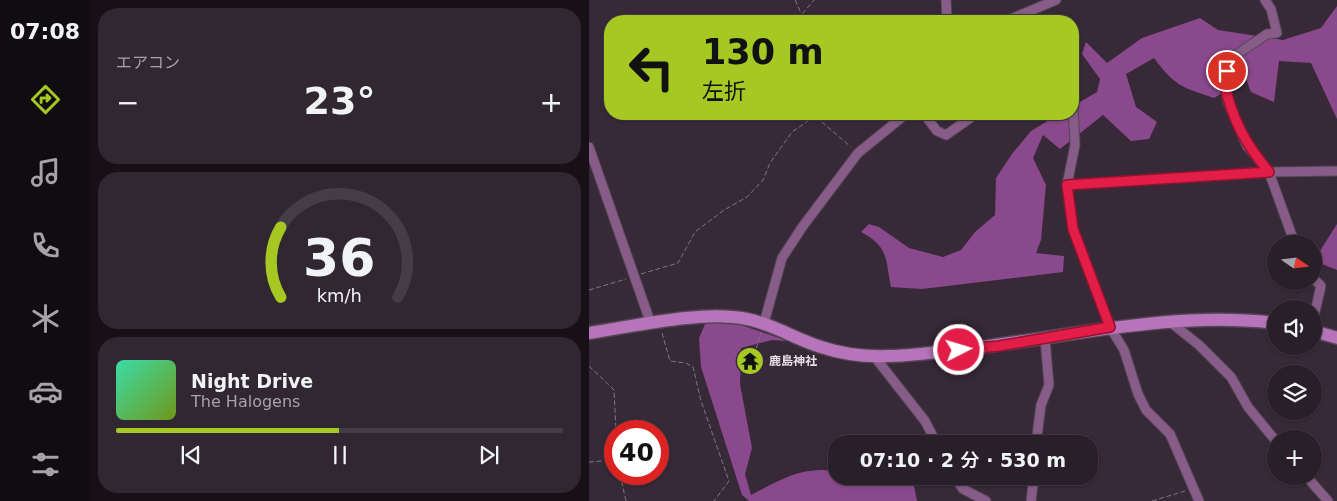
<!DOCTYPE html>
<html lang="ja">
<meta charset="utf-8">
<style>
:root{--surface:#291f29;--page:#312731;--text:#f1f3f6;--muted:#a5a2a8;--line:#453d46;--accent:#a5c823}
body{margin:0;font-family:"DejaVu Sans","Noto Sans JP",sans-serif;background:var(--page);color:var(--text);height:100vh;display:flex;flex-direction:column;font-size:19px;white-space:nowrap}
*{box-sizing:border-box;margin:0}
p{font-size:16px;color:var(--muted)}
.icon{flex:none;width:28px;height:28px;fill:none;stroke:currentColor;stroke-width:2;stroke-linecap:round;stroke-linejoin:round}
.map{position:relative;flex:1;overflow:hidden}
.drawer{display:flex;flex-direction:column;gap:8px;padding:8px;background:#171117;width:499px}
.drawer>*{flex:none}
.hud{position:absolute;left:15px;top:15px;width:475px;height:105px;border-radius:20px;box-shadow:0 1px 4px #0004,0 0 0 1px var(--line);background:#a5c823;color:#111;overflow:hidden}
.needle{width:32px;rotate:104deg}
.controls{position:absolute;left:678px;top:235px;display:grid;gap:10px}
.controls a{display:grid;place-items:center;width:55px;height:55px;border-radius:50%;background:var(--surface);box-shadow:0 1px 4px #0004,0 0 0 1px var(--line);font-size:25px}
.speed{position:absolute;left:15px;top:420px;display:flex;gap:10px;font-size:25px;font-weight:700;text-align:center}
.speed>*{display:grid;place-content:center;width:65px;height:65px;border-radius:50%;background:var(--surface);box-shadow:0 1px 4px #0004,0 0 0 1px var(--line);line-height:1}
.speed .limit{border:8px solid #d22;background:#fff;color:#111}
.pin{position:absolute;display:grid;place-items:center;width:42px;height:42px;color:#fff;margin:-21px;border:2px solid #fff;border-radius:50%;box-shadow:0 1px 5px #0007}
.me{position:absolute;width:55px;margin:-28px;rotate:85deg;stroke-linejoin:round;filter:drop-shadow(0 0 4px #0008)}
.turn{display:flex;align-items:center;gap:18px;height:105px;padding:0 15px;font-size:22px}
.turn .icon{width:65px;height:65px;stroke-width:2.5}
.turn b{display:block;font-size:35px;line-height:42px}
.big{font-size:38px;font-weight:600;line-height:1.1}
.drawer .tile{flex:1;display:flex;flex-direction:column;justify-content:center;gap:8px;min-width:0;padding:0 18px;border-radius:20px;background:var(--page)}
.drawer .dial{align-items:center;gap:0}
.dial svg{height:130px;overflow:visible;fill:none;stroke:var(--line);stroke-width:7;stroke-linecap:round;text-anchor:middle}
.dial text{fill:var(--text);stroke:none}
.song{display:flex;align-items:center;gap:15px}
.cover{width:60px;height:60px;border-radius:8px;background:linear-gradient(135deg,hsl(160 70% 55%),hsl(80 70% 35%))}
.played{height:5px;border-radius:2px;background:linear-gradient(90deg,var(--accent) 50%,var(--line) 50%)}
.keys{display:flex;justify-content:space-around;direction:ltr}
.heat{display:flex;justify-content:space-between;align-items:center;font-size:28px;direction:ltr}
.trip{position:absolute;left:239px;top:435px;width:270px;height:50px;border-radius:20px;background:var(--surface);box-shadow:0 1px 4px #0004,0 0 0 1px var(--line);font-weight:600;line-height:50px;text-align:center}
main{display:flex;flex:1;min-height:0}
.menu{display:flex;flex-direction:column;width:90px;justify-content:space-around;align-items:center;background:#100c10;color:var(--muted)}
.menu .icon{width:35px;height:35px}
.menu .active{color:var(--accent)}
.menu b{font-size:22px;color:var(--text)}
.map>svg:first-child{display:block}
.forest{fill:#8a498c}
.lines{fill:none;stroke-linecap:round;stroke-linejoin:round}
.street-casing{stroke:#534653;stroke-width:11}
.secondary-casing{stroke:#534653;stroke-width:15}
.path{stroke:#817581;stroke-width:1;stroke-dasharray:5 2.5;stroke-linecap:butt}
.street{stroke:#875c88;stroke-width:9}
.secondary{stroke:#b874bb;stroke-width:12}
.route-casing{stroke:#92132f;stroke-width:12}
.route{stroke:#e11d48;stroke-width:9}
.labels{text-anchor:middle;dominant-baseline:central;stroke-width:5;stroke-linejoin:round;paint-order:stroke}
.poi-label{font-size:12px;font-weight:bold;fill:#e6dde6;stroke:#372937;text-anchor:start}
</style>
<main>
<nav class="menu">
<b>07:08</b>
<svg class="icon active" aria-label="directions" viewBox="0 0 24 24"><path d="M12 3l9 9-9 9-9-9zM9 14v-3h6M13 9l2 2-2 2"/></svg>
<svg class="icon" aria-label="music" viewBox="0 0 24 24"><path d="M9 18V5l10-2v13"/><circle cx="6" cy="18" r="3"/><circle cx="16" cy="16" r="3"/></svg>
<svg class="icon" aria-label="phone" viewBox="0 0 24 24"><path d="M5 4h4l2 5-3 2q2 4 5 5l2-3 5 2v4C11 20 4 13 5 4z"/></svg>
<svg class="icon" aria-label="climate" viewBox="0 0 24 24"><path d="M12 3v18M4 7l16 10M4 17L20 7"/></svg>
<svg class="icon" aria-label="car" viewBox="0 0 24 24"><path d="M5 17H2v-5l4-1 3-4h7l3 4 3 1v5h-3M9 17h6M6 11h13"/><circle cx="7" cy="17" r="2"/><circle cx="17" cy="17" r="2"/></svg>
<svg class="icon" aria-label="filters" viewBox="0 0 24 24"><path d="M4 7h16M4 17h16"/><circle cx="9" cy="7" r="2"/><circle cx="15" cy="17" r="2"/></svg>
</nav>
<section class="drawer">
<div class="tile"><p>エアコン</p>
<div class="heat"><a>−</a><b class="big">23°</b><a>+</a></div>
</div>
<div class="tile dial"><svg viewBox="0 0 100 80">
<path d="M14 69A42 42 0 1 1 86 69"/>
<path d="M14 69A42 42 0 0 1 14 26" stroke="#a5c823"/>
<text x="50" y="56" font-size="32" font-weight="700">36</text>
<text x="50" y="72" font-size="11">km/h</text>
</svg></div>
<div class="tile">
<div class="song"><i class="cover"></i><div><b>Night Drive</b><p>The Halogens</p></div></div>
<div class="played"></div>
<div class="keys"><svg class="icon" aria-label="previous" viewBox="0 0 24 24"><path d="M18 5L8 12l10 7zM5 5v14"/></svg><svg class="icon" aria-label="pause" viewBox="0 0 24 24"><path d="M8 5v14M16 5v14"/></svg><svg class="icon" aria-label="next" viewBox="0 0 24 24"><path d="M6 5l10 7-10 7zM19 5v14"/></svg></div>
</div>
</section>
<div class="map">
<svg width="749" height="501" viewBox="0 0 749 501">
<rect width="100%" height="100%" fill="#372937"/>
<g class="forest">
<path d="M748,6V119L722,63L690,61L685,102L662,92L657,79L625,98C592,87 586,86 565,58L537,74L547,107L568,122L560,139L542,141L514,115L471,149L454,135L444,158L457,185L452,240L447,253L475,256L474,272L333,289L302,287C296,258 300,247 272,232L280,224L290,227L320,248L354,257L372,250L386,232L406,215L407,178L423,154L442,131L470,114H484V106L508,92L511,79L493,54L497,42L518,63L553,38L611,18L629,30L694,40L732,28Z"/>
<path d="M748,224L749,270H748L733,264L729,254Z"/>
<path d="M117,322L152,325L199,341L183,340L152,348L151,384L163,448L156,474L162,495C193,479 212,466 247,471L248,476H278L297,479L302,476H323L328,501H160L153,495L112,367L110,338Z"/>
</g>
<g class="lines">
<g class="street-casing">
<g id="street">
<path d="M357,0L358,21"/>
<path d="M676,0L682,9L688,33L678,34L641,59L634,79L639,102L658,146L680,172L706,244"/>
<path d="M417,21L467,0"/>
<path d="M484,106L486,145L478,185L484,229L521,327L535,350L549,394L557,410L581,434L610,501"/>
<path d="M335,114L348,131L357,135L387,114"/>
<path d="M0,147L62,324"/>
<path d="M478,185L680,172L749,171"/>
<path d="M724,278L732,286L724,320"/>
<path d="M581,322L610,345L642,377L659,407L686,440"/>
<path d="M175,323L193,258L214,226L269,153L317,114"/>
<path d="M285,356L336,421L348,444"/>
<path d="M447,444L452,405L460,385L456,339"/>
<path d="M365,476L374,489L397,501"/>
<path d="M717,476L739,501"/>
<path d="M442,501L445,476"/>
</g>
</g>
<g class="secondary-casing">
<g id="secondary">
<path d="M724,331L749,338"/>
<path d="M0,333C47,326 112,310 158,319C184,324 206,339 232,347C253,354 276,357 299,356C319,356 339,353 359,351C468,340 576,310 686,323"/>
</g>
</g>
<g class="path">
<path d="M206,0L212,13"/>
<path d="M213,21V14L225,0"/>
<path d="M227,117L262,147"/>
<path d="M52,274L89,263L106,232L135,210L158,197L174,180L181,163L203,132L226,116"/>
<path d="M0,290L37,279"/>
<path d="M73,333L81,361L97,363L104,367L112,401L140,481L125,501"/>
<path d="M165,356L172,333"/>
<path d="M0,366L25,390L27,431"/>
<path d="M0,462L26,460"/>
<path d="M31,474L37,501"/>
<path d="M563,501L596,491"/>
</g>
<use href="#street" class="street"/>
<use href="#secondary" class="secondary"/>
</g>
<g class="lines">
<g class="route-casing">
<path id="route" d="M370,350L410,346L521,327L484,229L478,185L680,172C654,141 643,118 634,79L638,71"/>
</g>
<use href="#route" class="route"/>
</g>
<defs>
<g id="temple-disc" transform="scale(1.4375)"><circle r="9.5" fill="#a5c823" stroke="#372937"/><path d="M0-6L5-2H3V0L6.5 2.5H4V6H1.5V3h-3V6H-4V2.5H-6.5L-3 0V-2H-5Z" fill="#111"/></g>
</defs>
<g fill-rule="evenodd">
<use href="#temple-disc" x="161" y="361"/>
</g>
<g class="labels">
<g class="poi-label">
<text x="180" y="361">鹿島神社</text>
</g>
</g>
</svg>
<div class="controls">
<a><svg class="needle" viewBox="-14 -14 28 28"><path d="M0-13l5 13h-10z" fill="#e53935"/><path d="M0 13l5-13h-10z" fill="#a5a2a8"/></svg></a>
<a><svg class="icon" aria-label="sound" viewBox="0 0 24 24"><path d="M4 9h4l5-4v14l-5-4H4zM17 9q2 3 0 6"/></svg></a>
<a><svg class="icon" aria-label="layers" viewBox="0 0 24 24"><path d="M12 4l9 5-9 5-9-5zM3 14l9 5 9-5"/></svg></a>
<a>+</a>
</div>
<div class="speed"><div class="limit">40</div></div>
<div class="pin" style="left:638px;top:71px;background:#d93025"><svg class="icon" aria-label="arrive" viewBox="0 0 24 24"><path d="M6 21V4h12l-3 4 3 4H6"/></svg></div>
<svg class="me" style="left:370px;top:350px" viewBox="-20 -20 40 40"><circle r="17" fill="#e11d48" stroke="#fff" stroke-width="3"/><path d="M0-11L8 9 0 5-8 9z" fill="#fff"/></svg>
<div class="trip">07:10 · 2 分 · 530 m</div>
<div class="hud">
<div class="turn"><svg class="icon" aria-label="left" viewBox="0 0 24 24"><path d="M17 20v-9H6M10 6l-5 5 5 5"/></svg><div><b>130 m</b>左折</div></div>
</div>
</div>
</main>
